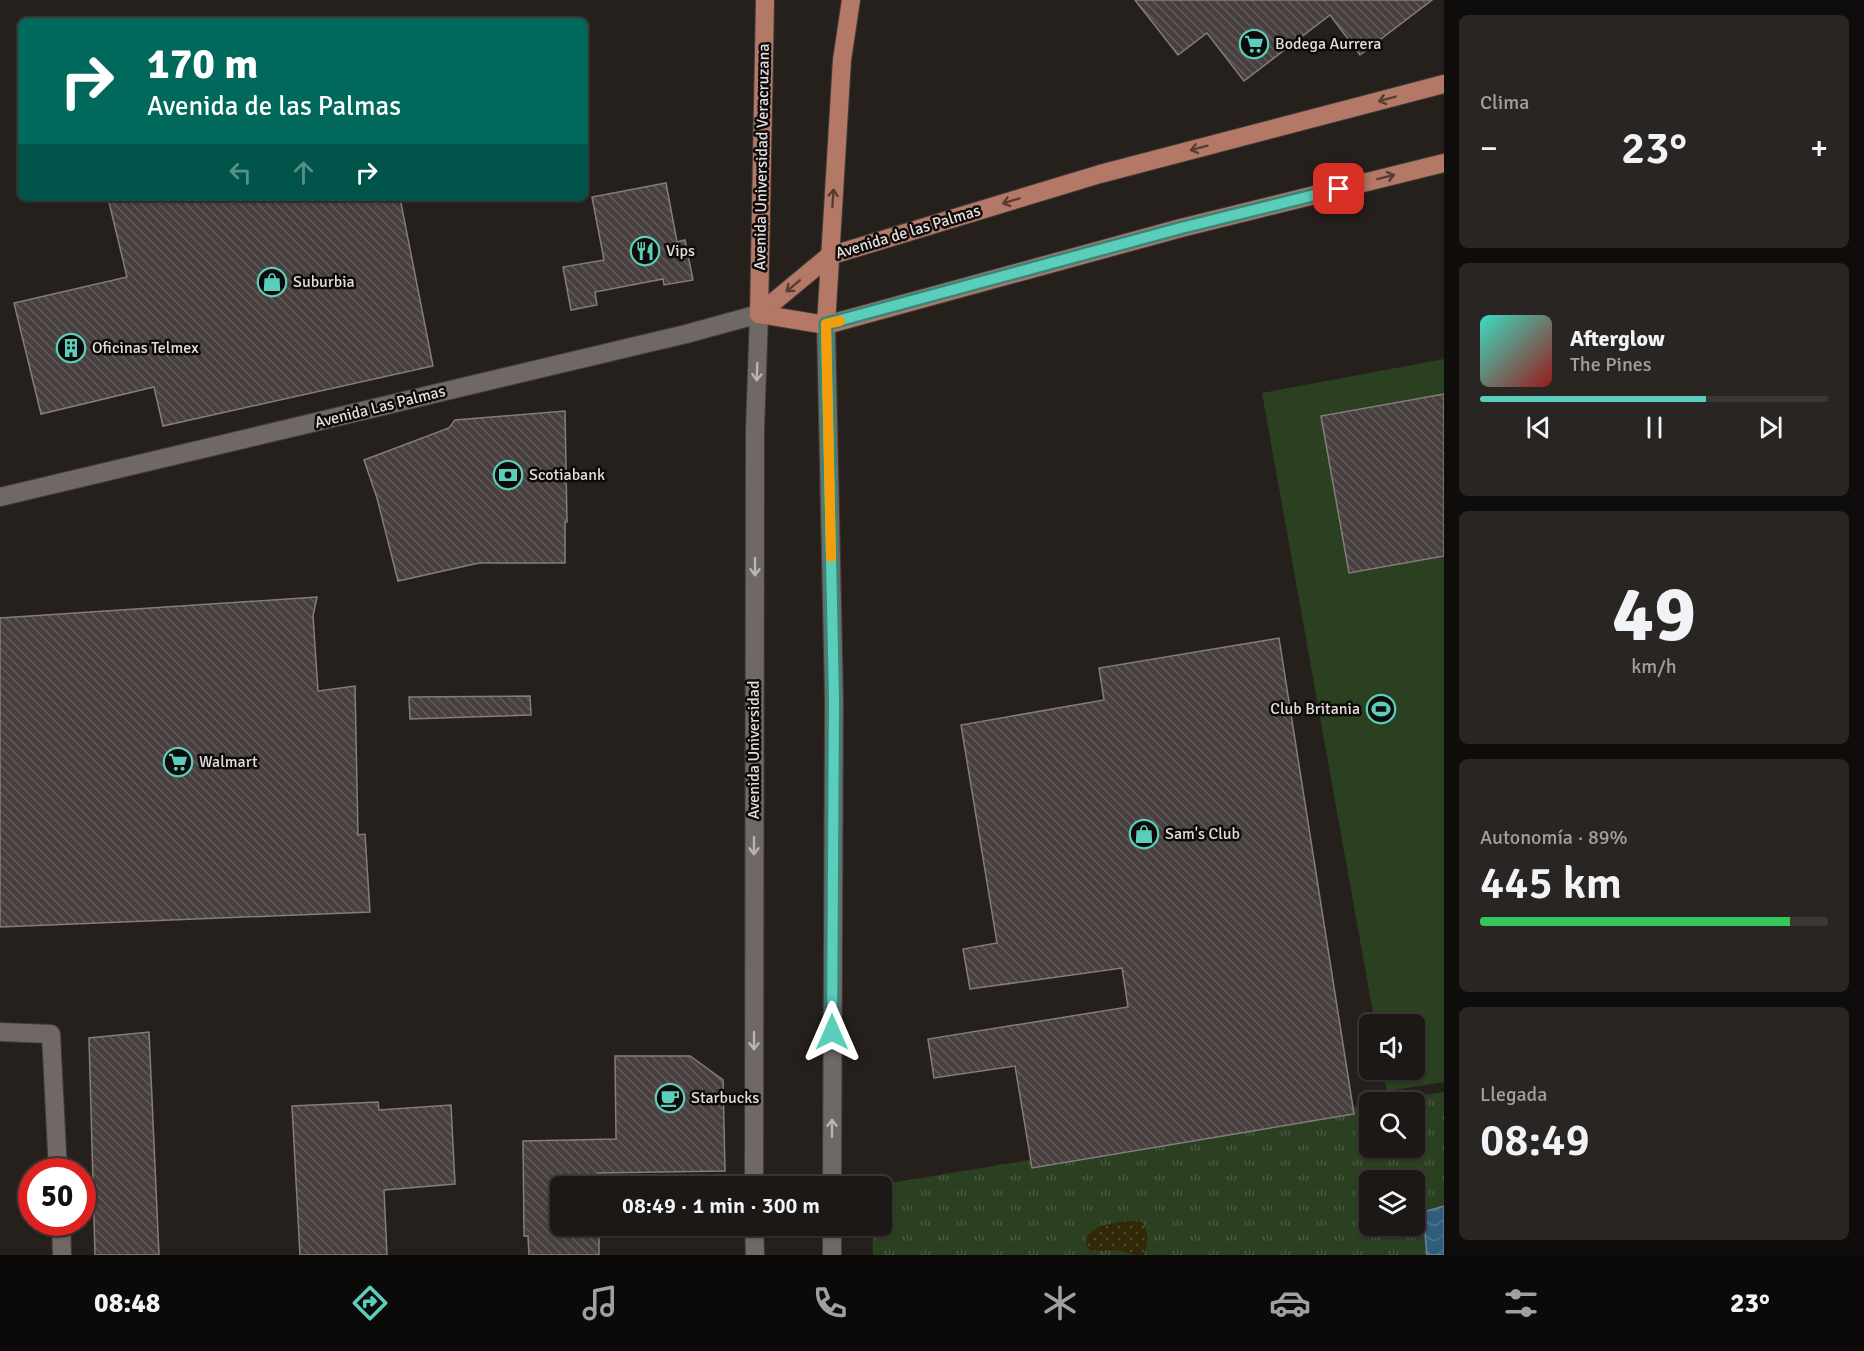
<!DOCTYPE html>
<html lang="es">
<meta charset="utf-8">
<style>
:root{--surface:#1c1816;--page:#292523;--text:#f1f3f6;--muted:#a0a0a1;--line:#3a3735;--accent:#5bcebb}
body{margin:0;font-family:Signika,sans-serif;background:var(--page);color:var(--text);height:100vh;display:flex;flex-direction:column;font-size:22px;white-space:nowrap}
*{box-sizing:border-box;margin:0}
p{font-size:20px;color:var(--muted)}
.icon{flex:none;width:33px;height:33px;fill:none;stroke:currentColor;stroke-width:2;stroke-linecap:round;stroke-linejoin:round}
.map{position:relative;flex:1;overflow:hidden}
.side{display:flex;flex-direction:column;gap:15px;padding:15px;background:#0f0d0c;width:420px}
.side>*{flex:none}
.banner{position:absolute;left:18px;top:18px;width:570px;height:183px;border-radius:9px;box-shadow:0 2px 4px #0004,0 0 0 2px var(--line);background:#00695c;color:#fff;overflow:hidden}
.buttons{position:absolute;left:1359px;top:1014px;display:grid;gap:12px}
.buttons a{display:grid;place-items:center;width:66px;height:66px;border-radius:9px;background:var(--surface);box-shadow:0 2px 4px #0004,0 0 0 2px var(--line);font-size:30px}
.speed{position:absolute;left:18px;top:1158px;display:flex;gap:12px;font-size:30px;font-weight:700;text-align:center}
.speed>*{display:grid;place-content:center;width:78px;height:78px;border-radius:50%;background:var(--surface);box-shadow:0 2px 4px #0004,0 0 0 2px var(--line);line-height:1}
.speed .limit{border:9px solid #d22;background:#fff;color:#111}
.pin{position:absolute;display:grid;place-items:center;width:51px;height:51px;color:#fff;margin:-26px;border-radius:12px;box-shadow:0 3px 9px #0006}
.me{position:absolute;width:66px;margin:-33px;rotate:0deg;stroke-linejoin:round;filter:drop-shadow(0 0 4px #0008)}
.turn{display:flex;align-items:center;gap:21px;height:126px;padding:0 30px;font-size:27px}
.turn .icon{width:78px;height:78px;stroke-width:2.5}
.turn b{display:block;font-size:42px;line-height:51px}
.lanes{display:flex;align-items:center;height:57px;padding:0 30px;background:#0003;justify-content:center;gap:30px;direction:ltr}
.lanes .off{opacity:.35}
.big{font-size:45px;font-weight:600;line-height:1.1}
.side .card{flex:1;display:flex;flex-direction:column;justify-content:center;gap:9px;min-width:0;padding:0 21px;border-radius:9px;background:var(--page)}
.side .dial{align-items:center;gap:0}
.dial b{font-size:78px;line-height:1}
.song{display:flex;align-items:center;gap:18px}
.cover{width:72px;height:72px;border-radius:9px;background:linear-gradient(135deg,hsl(170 70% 55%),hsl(0 70% 35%))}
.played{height:6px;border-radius:3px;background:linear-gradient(90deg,var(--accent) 65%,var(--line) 65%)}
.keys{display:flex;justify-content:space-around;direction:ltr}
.heat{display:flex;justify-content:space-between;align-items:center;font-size:33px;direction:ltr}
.charge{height:9px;border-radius:4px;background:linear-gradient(90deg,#34c759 89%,var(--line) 0)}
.trip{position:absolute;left:550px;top:1176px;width:342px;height:60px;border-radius:9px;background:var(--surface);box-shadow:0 2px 4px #0004,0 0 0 2px var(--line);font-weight:600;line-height:60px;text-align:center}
.dock{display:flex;height:96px;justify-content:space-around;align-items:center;background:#0b0a09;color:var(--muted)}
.dock .icon{width:42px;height:42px}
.dock .on{color:var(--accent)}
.dock b{font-size:27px;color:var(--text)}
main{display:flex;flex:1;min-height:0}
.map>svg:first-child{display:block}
.grass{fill:url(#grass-tufts);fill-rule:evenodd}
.sand{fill:url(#sand-dots)}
.pitch{fill:#2b3f21}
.water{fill:url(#water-waves);stroke:#658499;stroke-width:1.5}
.building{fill:url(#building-back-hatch);stroke:#857d7a;stroke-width:1.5}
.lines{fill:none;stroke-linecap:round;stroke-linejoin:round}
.street-casing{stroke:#423d3b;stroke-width:20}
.secondary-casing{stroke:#423d3b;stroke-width:20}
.primary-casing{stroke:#423d3b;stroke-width:20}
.street{stroke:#6f6865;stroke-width:18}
.secondary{stroke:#6f6865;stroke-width:18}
.primary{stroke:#b47867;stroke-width:18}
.oneway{stroke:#583b33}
.oneway2{stroke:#bab5b2}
.route-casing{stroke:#3b867a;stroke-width:15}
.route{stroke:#5bcebb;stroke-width:10}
.slow{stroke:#f59e0b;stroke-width:10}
.labels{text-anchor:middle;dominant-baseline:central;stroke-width:5;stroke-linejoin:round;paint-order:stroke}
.poi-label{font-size:16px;fill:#e2dedc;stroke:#0d0a09;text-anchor:start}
.street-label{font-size:16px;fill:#e2dedc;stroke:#0d0a09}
</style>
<main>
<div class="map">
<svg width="1444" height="1255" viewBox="0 0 1444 1255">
<defs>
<pattern id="grass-tufts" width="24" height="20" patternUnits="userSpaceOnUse" patternTransform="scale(1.5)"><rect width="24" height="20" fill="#2b3f21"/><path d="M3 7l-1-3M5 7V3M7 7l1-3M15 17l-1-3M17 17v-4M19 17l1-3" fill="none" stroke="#495a41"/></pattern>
<pattern id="sand-dots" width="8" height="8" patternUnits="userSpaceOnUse" patternTransform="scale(1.5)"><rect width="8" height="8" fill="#302807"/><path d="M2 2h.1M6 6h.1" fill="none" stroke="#4e472b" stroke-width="1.8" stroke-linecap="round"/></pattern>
<pattern id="water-waves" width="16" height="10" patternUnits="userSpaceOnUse" patternTransform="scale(1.5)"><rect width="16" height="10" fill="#305d7c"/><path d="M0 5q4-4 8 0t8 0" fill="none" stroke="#4e748e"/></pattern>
<pattern id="building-back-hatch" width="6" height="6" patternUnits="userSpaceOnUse" patternTransform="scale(1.5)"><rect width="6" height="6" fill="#47403e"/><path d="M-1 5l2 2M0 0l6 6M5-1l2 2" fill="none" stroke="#615b59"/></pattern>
</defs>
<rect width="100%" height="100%" fill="#26201d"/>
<path class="grass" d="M1444,1092V1255H873L872,1226H882V1186H873L1369,1104L1370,1148H1414V1102H1379ZM1370,1180H1414V1226H1370Z"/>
<path class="sand" d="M1125,1221H1141C1149,1231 1149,1243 1144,1255H1134L1120,1250L1092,1251L1086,1246L1087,1235L1100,1226Z"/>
<path class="pitch" d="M1444,359V1082L1387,1091L1383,1070H1414V1024H1375L1262,393Z"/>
<path class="water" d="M1444,1206V1255H1427L1423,1212Z"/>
<g class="building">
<path d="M1135,0H1432L1360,55L1330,15L1244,81L1207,33L1178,55Z"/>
<path d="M666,183L677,242L685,240L693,280L664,285L663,279L595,292L597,305L571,310L563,267L604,260L592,197Z"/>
<path d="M108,198H400L433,366L163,426L154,387L41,414L14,303L127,277Z"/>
<path d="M1444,394V556L1349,573L1321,416Z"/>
<path d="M565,411L567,522H565V563H479L398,581L377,498L364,460L449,428L455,420Z"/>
<path d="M317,597L313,616L318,691L355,686L358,835L365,834L370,912L0,927V618Z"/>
<path d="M1279,638L1354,1114L1032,1168L1015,1066L934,1078L928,1039L1128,1007L1122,968L970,989L963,949L997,943L961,725L1104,700L1099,668Z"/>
<path d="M530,696L531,715L410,719L409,697Z"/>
<path d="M149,1032L159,1255H95L89,1038Z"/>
<path d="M615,1056H690L723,1080L725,1171L598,1173V1186H561V1226H599V1255H529L528,1236H524L523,1141L616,1139Z"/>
<path d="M378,1102L379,1110L451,1105L455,1184L384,1190L387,1255H300L292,1106Z"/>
</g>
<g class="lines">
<g class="street-casing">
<g id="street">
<path d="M0,497L686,334L759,314"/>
<path d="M0,1032L51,1034L58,1172"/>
<path d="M61,1222L62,1255"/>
</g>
</g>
<g class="secondary-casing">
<g id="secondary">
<path d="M826,325L834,699L832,1186"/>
<path d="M754,1186L755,429L759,314"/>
<path d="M754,1226L755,1255"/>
<path d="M832,1226V1255"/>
</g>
</g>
<g class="primary-casing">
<g id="primary">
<path d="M759,314L829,256L1100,174L1444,84"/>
<path d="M759,314L826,325L1181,228L1444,163"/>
<path d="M759,314L765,0"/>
<path d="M826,325L842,60L851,0"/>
</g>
</g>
<use href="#street" class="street"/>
<use href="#secondary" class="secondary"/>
<use href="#primary" class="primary"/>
</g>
<defs><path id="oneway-shaft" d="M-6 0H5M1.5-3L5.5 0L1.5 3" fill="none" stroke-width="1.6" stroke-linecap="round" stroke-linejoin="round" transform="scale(1.5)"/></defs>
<g class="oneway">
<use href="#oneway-shaft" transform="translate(1387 99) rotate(165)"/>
<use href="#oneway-shaft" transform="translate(1199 148) rotate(165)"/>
<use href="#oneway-shaft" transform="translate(1386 177) rotate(-14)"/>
<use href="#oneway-shaft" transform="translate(833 198) rotate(-86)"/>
<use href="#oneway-shaft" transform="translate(1011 201) rotate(163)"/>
<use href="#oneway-shaft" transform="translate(793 286) rotate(140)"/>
</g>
<g class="oneway2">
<use href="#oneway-shaft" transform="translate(757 372) rotate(92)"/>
<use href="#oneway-shaft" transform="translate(755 567) rotate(90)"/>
<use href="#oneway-shaft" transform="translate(754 846) rotate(90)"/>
<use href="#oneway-shaft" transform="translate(754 1041) rotate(90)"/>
<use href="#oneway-shaft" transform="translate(832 1128) rotate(-90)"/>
</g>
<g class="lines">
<g class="route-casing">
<path id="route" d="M832,1032L834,699L826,324L1181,228L1339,189"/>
</g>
<use href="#route" class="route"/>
<path class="slow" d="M831,557L826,324L840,321"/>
</g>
<defs>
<g id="supermarket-ring" transform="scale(1.5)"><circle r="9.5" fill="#0d0a09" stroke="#5bcebb" stroke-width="1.5"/><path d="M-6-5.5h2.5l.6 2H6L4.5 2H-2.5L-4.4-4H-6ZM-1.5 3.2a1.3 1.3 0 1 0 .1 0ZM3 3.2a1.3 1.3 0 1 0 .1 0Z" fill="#5bcebb"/></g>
<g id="restaurant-ring" transform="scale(1.5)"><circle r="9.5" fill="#0d0a09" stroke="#5bcebb" stroke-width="1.5"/><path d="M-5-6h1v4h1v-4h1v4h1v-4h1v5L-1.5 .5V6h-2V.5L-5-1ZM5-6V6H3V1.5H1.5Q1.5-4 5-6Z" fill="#5bcebb"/></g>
<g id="shop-ring" transform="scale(1.5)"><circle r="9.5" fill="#0d0a09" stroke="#5bcebb" stroke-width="1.5"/><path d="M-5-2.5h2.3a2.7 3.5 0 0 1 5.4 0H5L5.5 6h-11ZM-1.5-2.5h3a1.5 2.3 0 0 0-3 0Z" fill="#5bcebb"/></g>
<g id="building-ring" transform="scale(1.5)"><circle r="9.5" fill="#0d0a09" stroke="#5bcebb" stroke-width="1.5"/><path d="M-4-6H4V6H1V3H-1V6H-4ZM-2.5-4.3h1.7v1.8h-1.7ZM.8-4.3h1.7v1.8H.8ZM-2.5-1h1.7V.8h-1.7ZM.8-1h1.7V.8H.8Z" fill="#5bcebb"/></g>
<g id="bank-ring" transform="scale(1.5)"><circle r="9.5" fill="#0d0a09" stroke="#5bcebb" stroke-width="1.5"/><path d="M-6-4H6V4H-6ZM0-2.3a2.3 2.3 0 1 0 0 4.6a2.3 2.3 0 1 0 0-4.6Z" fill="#5bcebb"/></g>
<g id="stadium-ring" transform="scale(1.5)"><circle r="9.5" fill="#0d0a09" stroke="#5bcebb" stroke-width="1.5"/><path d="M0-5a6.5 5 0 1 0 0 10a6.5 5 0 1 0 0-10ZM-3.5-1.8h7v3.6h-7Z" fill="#5bcebb"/></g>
<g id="cafe-ring" transform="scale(1.5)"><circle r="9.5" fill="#0d0a09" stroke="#5bcebb" stroke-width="1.5"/><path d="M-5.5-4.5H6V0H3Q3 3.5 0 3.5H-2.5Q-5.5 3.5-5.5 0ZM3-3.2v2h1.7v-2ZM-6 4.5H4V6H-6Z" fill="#5bcebb"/></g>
</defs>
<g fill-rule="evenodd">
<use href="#supermarket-ring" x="1254" y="44"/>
<use href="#restaurant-ring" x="645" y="251"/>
<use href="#shop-ring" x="272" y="282"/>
<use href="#building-ring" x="71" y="348"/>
<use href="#bank-ring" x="508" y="475"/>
<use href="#stadium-ring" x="1381" y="709"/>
<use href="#supermarket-ring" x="178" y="762"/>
<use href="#shop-ring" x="1144" y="834"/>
<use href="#cafe-ring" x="670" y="1098"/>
</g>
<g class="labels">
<g class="poi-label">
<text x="1275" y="44">Bodega Aurrera</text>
<text x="666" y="251">Vips</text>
<text x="293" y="282">Suburbia</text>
<text x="92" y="348">Oficinas Telmex</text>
<text x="529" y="475">Scotiabank</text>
<text x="1360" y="709" text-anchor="end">Club Britania</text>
<text x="199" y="762">Walmart</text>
<text x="1165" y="834">Sam's Club</text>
<text x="691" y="1098">Starbucks</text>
</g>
<g class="street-label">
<text transform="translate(762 157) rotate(-89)">Avenida Universidad Veracruzana</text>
<text transform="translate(908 232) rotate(-17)">Avenida de las Palmas</text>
<text transform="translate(380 407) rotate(-14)">Avenida Las Palmas</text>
<text transform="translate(754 750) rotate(-90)">Avenida Universidad</text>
</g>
</g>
</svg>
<div class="buttons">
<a><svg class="icon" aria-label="sound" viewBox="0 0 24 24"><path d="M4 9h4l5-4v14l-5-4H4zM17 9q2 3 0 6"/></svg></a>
<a><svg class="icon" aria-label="search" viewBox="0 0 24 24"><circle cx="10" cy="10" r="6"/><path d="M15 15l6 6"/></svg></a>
<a><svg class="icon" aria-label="layers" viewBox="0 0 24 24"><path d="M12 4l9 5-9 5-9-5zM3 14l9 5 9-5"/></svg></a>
</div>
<div class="speed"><div class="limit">50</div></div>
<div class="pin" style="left:1339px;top:189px;background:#d93025"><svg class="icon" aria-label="arrive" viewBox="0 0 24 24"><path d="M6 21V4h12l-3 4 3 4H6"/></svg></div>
<svg class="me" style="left:832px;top:1032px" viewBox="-20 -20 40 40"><path d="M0-17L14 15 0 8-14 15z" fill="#5bcebb" stroke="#fff" stroke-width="4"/></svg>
<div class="trip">08:49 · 1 min · 300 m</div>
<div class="banner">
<div class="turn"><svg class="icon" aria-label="right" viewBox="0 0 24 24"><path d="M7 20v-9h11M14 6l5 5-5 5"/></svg><div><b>170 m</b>Avenida de las Palmas</div></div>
<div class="lanes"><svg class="icon off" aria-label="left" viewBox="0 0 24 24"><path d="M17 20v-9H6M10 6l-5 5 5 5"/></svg><svg class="icon off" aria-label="ahead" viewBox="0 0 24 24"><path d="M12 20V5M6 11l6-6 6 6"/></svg><svg class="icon" aria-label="right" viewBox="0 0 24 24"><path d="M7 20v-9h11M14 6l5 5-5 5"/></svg></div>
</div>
</div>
<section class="side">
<div class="card"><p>Clima</p>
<div class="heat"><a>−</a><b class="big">23°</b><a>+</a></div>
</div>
<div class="card">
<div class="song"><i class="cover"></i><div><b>Afterglow</b><p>The Pines</p></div></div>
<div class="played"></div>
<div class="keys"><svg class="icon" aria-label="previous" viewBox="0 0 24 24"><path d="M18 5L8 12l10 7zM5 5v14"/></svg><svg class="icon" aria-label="pause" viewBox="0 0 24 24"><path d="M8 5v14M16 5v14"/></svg><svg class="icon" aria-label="next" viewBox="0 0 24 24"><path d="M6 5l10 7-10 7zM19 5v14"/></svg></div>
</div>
<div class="card dial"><b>49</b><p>km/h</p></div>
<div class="card"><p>Autonomía · 89%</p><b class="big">445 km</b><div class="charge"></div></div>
<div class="card"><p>Llegada</p><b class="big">08:49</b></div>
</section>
</main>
<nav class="dock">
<b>08:48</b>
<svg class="icon on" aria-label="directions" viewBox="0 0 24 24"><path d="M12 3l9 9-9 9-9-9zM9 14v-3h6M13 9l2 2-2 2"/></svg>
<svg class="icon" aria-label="music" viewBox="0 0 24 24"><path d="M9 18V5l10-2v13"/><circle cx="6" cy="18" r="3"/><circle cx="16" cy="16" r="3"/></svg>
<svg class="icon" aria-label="phone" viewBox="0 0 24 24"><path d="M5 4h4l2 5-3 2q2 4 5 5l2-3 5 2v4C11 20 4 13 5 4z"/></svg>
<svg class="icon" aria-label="climate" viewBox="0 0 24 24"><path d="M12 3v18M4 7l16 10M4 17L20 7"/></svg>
<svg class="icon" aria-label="car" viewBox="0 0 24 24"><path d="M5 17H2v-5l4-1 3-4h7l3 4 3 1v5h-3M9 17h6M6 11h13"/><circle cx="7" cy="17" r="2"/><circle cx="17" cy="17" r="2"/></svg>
<svg class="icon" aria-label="filters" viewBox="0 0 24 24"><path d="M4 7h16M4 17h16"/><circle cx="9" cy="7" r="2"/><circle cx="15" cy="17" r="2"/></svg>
<b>23°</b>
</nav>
